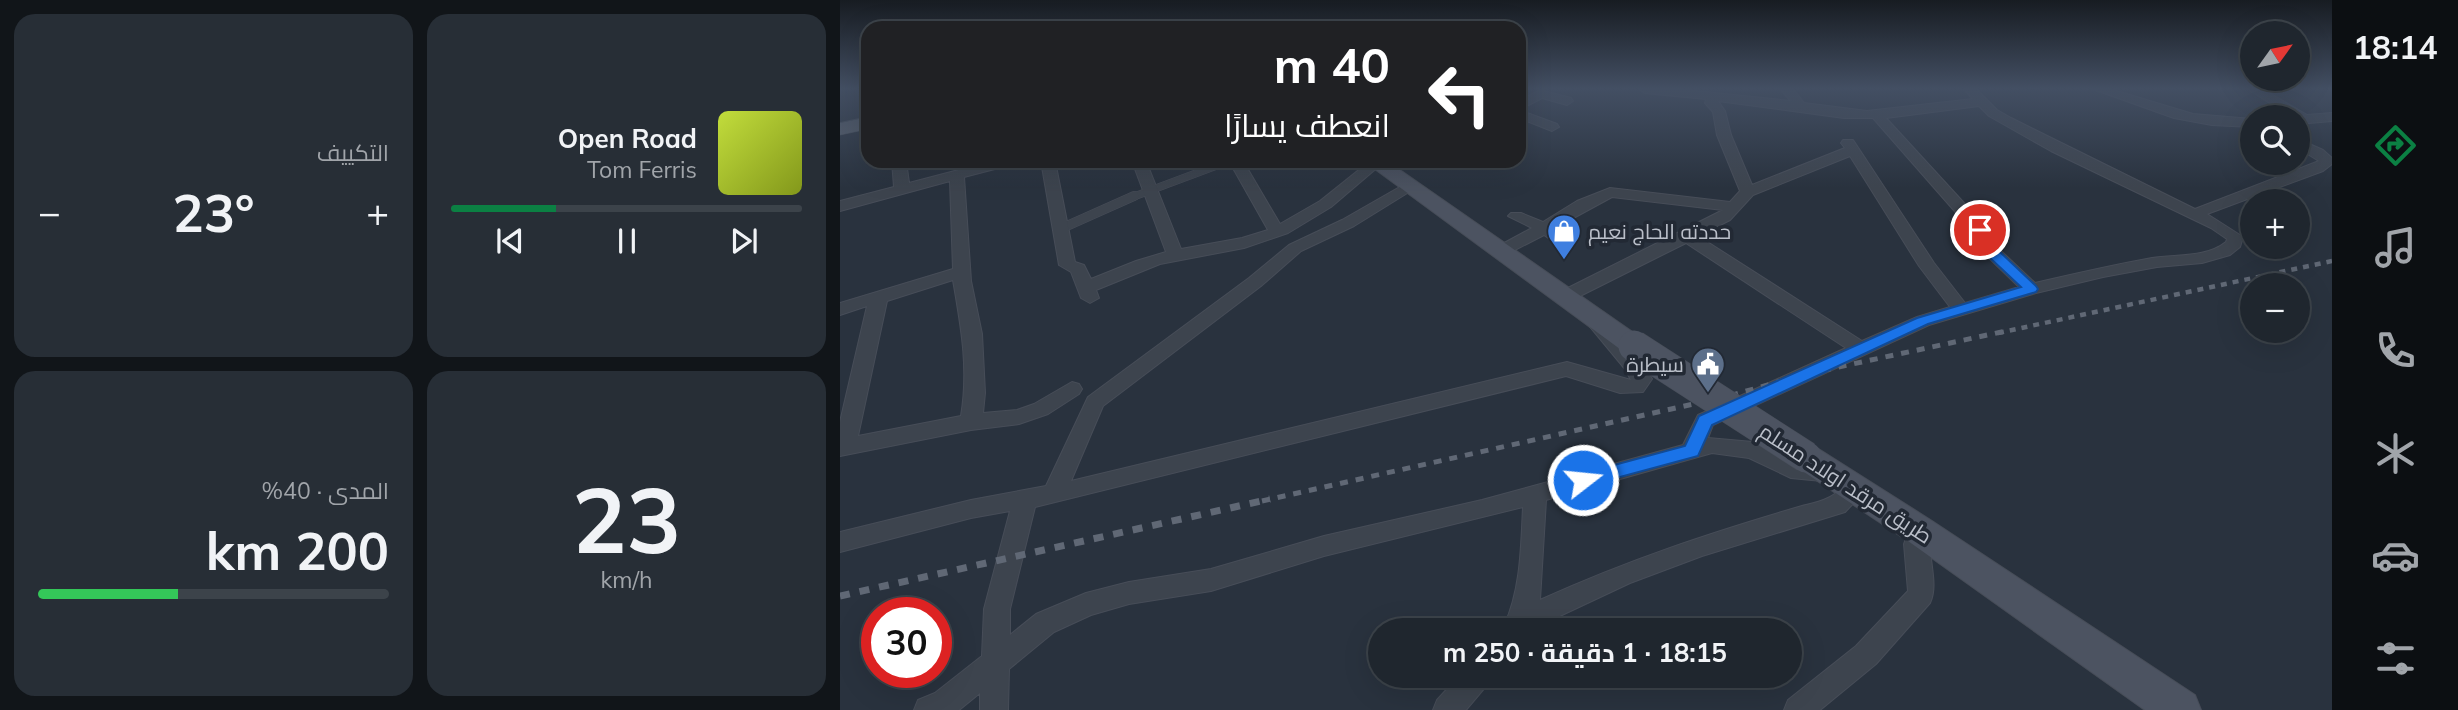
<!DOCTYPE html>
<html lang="ar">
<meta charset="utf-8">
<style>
:root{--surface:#1f262e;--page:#272e36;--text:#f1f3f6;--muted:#a1a5aa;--line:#3c434a;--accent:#0b8043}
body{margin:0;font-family:Mulish,Cairo,sans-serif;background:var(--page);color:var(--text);direction:rtl;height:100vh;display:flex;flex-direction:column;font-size:26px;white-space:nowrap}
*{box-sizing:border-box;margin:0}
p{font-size:23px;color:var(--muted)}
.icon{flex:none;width:38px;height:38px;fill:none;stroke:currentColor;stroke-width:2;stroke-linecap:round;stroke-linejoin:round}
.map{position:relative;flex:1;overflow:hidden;direction:ltr}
.sheet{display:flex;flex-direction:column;gap:14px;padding:14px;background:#111519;width:840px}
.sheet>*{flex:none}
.top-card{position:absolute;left:21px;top:21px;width:665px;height:147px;border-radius:21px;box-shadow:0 7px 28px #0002,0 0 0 2px var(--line);direction:rtl;background:#202124;color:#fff;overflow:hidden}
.needle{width:46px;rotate:57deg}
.buttons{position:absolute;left:1400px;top:21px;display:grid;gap:14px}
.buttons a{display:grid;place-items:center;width:70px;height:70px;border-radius:50%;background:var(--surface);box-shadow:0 7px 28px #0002,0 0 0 2px var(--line);font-size:35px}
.speed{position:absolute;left:21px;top:597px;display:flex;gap:14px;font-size:35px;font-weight:700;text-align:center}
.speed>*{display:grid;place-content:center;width:91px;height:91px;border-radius:50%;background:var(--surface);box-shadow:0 7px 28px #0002,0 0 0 2px var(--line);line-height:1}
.speed .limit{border:10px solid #d22;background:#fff;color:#111}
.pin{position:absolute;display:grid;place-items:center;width:60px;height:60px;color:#fff;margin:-30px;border:4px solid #fff;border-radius:50%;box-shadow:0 2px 7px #0007}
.me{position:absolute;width:77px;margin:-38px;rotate:74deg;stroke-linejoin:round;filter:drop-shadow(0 0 5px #0008)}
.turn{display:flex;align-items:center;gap:24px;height:147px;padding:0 21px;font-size:32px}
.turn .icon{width:91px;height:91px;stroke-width:2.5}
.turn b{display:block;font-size:49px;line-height:60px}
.big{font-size:52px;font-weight:700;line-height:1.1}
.sheet .card{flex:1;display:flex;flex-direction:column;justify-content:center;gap:10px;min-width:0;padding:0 24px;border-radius:21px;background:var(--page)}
.sheet .dial{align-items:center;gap:0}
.dial b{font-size:91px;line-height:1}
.song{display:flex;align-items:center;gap:21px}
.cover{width:84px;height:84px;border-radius:10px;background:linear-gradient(135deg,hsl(70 70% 55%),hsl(70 70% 35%))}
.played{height:7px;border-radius:4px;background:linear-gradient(90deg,var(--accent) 30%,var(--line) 30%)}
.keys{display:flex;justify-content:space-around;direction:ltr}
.heat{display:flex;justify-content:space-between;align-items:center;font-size:38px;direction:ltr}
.charge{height:10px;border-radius:5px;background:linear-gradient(90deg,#34c759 40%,var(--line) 0)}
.sheet .tiles{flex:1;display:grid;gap:14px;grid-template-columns:repeat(2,1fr)}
.trip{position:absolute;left:528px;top:618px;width:434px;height:70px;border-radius:35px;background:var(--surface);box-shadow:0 7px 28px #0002,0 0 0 2px var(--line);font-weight:700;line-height:70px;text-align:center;direction:rtl}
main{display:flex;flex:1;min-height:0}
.dock{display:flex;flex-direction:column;width:126px;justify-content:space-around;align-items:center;background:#0c0f12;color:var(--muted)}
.dock .icon{width:49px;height:49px}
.dock .active{color:var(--accent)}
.dock b{font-size:32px;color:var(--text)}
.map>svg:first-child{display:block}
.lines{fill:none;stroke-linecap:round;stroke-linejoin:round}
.lane-far1-casing{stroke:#474d58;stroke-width:8}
.lane-casing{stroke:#474d58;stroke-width:10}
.street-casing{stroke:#474d58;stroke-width:2}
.secondary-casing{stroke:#474d58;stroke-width:2}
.primary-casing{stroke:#474d58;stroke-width:1}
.lane-far1{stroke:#3d444e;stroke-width:7}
.lane{stroke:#3d444e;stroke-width:9}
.street{fill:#3d444e;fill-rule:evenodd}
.secondary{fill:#4c5361;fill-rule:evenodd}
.primary{fill:#5b636e;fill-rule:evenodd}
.rail-far2{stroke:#606875;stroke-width:4.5;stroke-dasharray:6 6;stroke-linecap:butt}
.rail-far1{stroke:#606875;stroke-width:5;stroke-dasharray:8 8;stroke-linecap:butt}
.rail{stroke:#606875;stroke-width:7;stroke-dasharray:10 10;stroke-linecap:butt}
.secondary-bridge-casing{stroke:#474d58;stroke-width:32;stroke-linecap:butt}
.secondary-bridge{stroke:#4c5361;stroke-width:31}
.route{fill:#1a73e8;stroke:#114b97;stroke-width:2}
.labels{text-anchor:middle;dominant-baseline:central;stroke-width:7;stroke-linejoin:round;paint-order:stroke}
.poi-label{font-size:21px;fill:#babfc9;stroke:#222934;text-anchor:start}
.street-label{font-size:21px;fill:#babfc9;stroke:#222934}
</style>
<main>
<nav class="dock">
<b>18:14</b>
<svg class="icon active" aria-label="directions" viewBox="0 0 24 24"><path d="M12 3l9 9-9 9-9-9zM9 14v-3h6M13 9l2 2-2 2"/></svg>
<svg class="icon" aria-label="music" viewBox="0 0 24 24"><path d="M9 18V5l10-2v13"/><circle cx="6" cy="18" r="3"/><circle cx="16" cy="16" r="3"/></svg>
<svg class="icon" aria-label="phone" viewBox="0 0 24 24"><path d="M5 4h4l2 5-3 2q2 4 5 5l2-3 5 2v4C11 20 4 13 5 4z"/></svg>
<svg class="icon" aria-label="climate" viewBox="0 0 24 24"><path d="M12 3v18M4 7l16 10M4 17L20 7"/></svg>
<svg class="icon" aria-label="car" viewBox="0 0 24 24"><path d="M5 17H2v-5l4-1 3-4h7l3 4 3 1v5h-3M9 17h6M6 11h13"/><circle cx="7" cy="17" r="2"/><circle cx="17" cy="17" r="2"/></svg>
<svg class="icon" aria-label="filters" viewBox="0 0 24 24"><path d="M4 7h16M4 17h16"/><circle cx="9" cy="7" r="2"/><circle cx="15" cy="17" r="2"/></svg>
</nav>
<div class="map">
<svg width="1492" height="710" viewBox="0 0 1492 710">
<rect width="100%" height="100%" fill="#29323e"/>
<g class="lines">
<g class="lane-far1-casing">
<path id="lane-far1" d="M290,198L389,161"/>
</g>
<g class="lane-casing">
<path id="lane" d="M220,229L294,196"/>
</g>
<g class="street-casing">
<g id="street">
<path d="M799,89H836L951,101L940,89H953L964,103L1027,111L1133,99L1124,89H1136L1157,110L1171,118L1355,209L1479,161L1458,148V139L1483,150L1492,158V164L1483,171L1367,214L1403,237L1400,247L1390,255L1362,263L1317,267L1263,277L1196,293L1089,325L873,425L868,438L913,442L954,461L990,466L993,472L990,478L982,481L951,478L909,458L872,453L706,500L700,600C788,560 870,533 962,506C970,504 980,502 988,498C1002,492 1007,477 1024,483L1027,489L1005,512L862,556L790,583L690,630H665L664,626C681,589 681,547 683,507L484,556L371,591L289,604L251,615L214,632L169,669L168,710H140V693L119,710H74L78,700L95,693L142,656L144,609L170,511L131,518L0,552V532L131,500L206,486L248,397L409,278L449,245L502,220L565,184L570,183L577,187L514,226L461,251L421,286L263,406L231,481L727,362L791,380L785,369L747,323L756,317L762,319L809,374L812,379L803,392L780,393L726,376L195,507L170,609V635L196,614L246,593L289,582L371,569L484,536L642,500L843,445L858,415L1006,348L846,243L732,300H720L717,296L720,292L883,210L772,197L715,228L733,242L731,245H719L704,235L667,254H655L653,251L655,248L692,228L668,216L671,213H681L703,222L737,201L770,188L890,202L900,191L877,135L873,112L865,103L866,99L805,93ZM878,101L1004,118H1033L1133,232L1148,257L1179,287L1125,303L1094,263L1013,140H1003L1001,143L1005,148L912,185L891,135L885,111ZM1139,106L1149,116L1211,151L1371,228L1387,239L1386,242C1366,258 1337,254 1312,258C1273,265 1234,274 1195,283L1161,251L1146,227L1046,118ZM1010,156L1079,266L1110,307L1077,317L1022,341L858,236L890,220L913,195Z"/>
<path d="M1253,89H1270L1353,114L1412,119V127L1372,125L1334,118Z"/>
<path d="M1408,89H1422L1467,115L1492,113V121L1458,124V117H1452Z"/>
<path d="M700,90L731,98L733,101L727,105L702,98L679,110V101Z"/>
<path d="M679,110L717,124L719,127L712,131L679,118Z"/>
<path d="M52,161H66L69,183L153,161H176L174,164L124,177L131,281L142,334L145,393L143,413L177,410L194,404L232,382L239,384L242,389L239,394L208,414L179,424L131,430L0,456V422L27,306L0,315V303L113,269L110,181L0,211V201L54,187ZM113,280C121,327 129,368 121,416L18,436L47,301Z"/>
<path d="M201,161H215L235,262L244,265L251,279L296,261L326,252L292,161H306L341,249L402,238L428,230L389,161H403L440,224L480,201L530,161H545L491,207L448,233L404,248L320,264L256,290L259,298L250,303L241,298L231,272L219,265Z"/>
<path d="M1080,521L1089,524L1092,531C1085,554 1100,582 1090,603L1036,664L980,710H944L948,700L1016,646L1068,591L1064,544L1071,524Z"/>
<path d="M619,676H651L647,685L626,710H593L597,700Z"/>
</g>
</g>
<g class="secondary-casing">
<g id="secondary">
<path d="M524,161H547L804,340L808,346L804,352L794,355L784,352Z"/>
<path d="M966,445L977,448L1092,521L1355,695L1361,710H1305L1068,541L955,466L950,457L955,448Z"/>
</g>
</g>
<g class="primary-casing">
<path id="primary" d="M28,117V129L0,135V123Z"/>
</g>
<use href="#lane-far1" class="lane-far1"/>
<use href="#lane" class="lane"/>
<use href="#street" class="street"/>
<use href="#secondary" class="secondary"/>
<use href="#primary" class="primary"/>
<path class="rail-far2" d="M1158,333L1492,261"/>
<path class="rail-far1" d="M422,501L889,396L966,374L1166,331"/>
<path class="rail" d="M0,596L430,499"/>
<g class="secondary-bridge-casing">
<path id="secondary-bridge" d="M794,346L966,457"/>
</g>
<use href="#secondary-bridge" class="secondary-bridge"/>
</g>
<linearGradient id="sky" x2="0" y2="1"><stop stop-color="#171c22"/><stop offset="0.47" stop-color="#434f63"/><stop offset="1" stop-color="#434f63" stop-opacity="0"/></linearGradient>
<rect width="1492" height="188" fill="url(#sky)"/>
<path class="route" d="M1140,226L1145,227L1160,252L1196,286L1198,289L1196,292L1088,324L872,425L858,456L743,487L737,485L734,480L737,475L845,446L859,416L1077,318L1181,287L1149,257L1134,230Z"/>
<defs>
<g id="shop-pin" transform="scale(1.75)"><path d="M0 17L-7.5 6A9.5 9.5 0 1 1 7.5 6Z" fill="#3f7fe0" stroke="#222934"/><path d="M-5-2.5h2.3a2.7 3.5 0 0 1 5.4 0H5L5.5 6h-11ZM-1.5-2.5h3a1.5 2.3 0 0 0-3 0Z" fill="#fff"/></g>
<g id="civic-pin" transform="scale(1.75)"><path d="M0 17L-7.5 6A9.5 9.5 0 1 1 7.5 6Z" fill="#5c6f8a" stroke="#222934"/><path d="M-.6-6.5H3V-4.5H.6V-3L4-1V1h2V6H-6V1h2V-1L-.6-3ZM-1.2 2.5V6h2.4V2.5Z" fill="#fff"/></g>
</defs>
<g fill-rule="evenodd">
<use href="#shop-pin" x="724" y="231"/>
<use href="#civic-pin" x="868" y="364"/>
</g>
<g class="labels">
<g class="poi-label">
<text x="748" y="231">حددته الحاج نعيم</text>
<text x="844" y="364" text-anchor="end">سيطرة</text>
</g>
<g class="street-label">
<text transform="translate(1006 483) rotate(33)">طريق مرقد اولاد مسلم</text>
</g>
</g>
</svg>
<div class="buttons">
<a><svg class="needle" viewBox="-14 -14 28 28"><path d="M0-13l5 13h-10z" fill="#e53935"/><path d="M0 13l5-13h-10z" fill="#a1a5aa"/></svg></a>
<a><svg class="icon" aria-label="search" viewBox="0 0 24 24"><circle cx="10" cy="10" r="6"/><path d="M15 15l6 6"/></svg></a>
<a>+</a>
<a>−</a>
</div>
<div class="speed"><div class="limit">30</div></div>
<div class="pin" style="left:1140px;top:230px;background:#d93025"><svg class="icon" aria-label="arrive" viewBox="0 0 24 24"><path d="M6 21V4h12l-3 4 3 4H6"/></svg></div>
<svg class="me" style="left:743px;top:480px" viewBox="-20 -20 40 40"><circle r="17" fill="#1a73e8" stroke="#fff" stroke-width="3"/><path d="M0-11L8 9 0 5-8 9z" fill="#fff"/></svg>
<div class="trip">18:15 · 1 دقيقة · 250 m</div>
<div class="top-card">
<div class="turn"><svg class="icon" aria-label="left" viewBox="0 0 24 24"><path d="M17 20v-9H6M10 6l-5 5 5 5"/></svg><div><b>40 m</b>انعطف يسارًا</div></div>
</div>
</div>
<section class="sheet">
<div class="tiles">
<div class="card">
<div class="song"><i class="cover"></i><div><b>Open Road</b><p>Tom Ferris</p></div></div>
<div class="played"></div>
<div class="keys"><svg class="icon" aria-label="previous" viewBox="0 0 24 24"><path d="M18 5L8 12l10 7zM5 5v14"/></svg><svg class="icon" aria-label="pause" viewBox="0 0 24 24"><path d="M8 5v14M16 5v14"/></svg><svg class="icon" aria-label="next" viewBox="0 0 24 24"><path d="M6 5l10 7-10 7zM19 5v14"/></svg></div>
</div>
<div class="card"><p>التكييف</p>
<div class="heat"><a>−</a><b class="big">23°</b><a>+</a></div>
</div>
<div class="card dial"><b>23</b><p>km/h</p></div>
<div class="card"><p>المدى · 40%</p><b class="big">200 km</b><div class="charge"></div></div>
</div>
</section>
</main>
